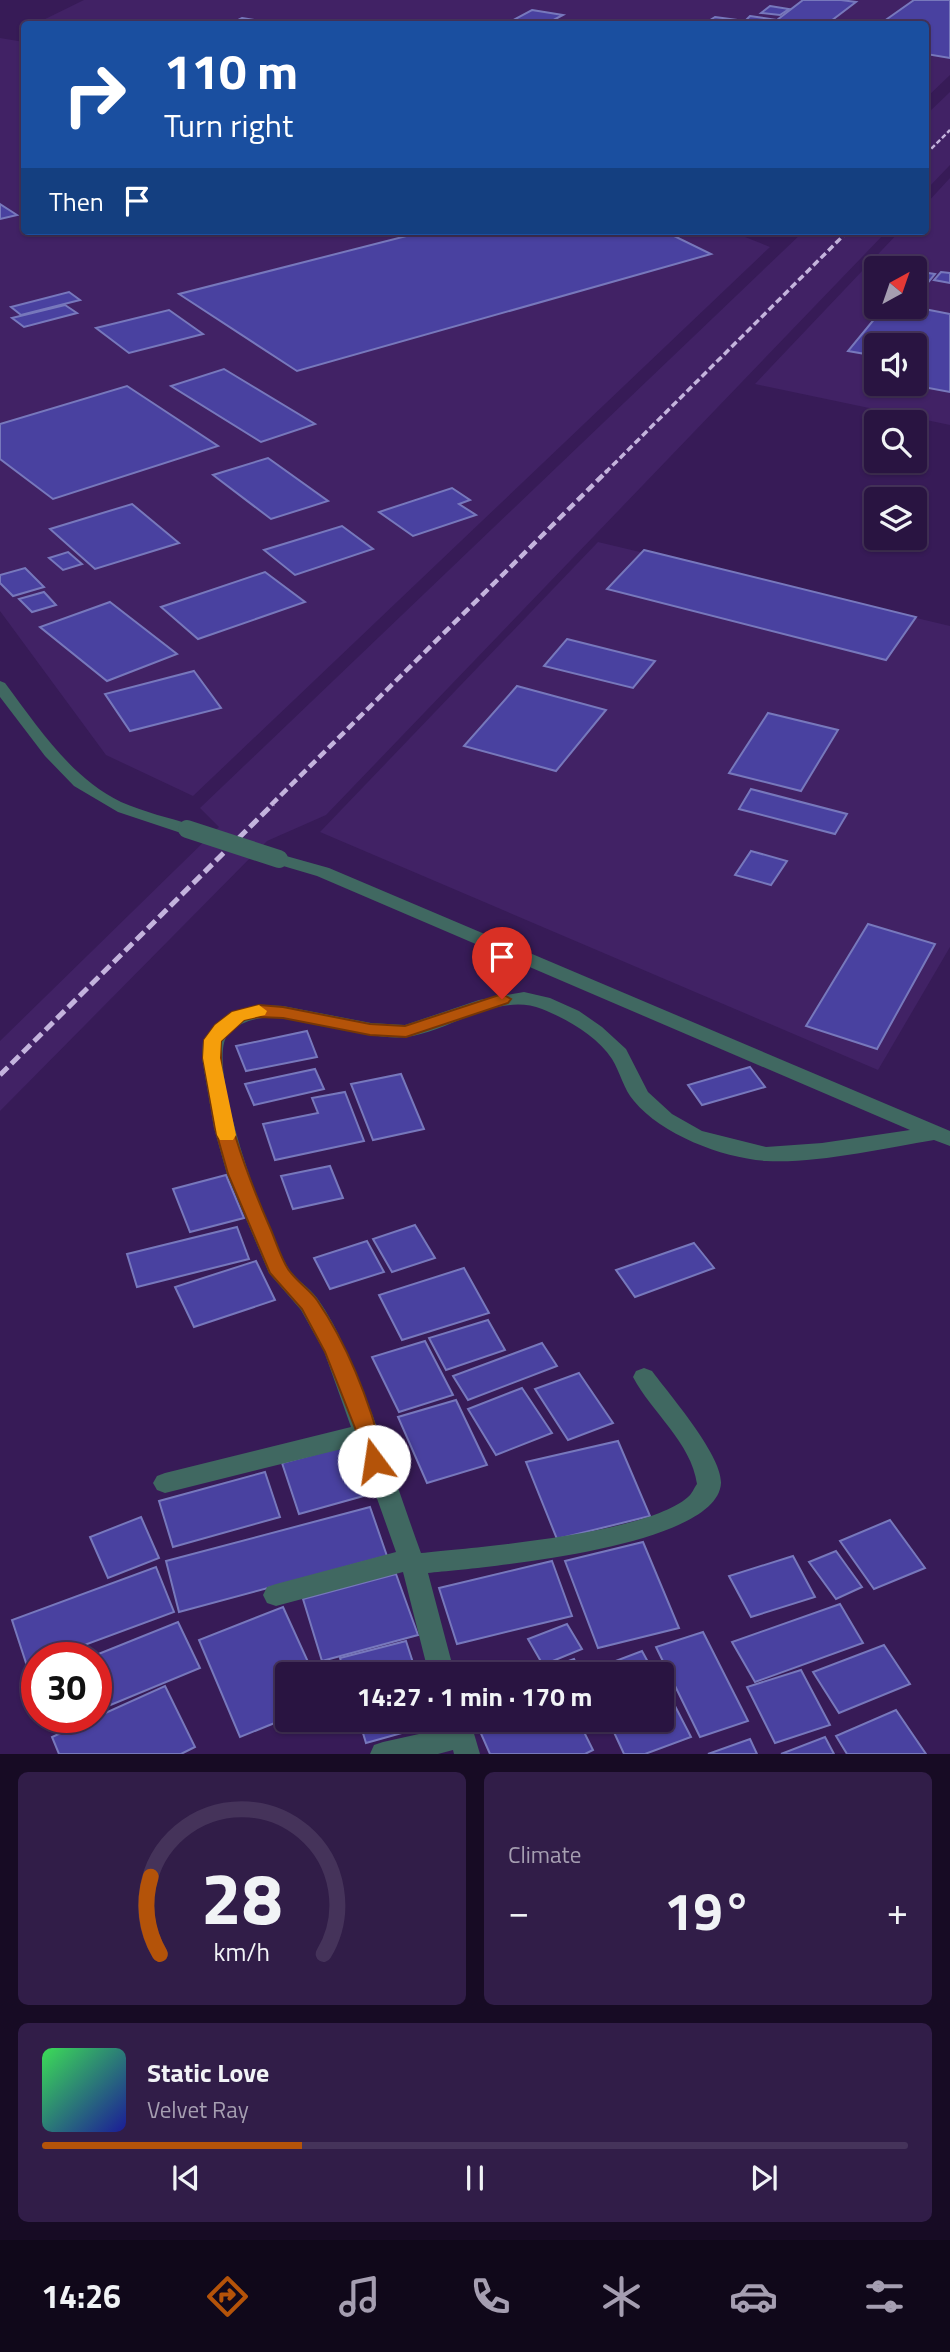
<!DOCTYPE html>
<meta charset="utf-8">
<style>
:root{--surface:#291441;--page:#311d48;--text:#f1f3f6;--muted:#a59eb1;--line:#45335a;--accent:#b45309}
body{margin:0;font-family:"Titillium Web",sans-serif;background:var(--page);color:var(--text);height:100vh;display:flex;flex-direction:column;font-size:26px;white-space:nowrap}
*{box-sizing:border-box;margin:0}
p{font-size:23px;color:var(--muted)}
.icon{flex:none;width:38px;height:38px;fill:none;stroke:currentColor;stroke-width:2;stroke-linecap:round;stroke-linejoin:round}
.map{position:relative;height:1754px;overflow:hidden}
.sheet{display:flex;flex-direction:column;gap:18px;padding:18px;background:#170b24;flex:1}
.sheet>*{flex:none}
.top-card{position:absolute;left:21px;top:21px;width:908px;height:214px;border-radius:7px;box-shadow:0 2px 5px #0004,0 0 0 2px var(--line);background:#1a4fa0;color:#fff;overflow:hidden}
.needle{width:46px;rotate:40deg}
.fabs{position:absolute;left:864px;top:256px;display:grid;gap:14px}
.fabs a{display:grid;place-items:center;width:63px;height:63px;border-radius:7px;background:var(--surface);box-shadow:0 2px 5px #0004,0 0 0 2px var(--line);font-size:35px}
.speed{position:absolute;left:21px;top:1642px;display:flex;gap:14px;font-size:35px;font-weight:700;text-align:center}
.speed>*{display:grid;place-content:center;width:91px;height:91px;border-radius:50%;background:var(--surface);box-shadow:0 2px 5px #0004,0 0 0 2px var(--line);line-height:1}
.speed .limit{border:10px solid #d22;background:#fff;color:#111}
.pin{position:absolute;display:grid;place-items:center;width:60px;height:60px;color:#fff;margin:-72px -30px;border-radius:50% 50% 50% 0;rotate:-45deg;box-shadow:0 0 7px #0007}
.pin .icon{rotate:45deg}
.me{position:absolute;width:77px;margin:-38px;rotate:346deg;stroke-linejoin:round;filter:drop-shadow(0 0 5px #0008)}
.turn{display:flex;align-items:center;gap:24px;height:147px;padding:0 28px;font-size:32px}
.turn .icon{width:91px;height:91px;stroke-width:2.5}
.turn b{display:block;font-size:49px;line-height:60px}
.then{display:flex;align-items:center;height:66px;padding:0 28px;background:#0003;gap:14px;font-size:26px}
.big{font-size:52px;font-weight:700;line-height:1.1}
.sheet .card{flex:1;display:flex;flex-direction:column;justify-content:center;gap:10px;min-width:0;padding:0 24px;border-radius:10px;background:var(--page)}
.sheet .dial{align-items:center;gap:0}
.dial svg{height:182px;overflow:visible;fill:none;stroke:var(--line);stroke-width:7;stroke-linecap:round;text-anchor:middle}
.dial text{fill:var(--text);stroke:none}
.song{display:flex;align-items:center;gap:21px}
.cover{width:84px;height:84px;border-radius:10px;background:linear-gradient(135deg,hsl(130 70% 55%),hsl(240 70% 35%))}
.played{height:7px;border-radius:4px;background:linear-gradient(90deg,var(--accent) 30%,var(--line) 30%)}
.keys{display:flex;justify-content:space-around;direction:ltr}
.heat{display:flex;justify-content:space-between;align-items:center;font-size:38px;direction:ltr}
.sheet .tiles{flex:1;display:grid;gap:18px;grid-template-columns:1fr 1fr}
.card:last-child{grid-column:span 2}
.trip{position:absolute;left:275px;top:1662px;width:399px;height:70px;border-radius:7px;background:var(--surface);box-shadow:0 2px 5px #0004,0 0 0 2px var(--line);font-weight:700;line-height:70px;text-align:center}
.dock{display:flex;height:112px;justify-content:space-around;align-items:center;background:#10081a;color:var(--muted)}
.dock .icon{width:49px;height:49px}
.dock .active{color:var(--accent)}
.dock b{font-size:32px;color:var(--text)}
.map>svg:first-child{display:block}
.built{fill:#412265;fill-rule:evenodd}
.building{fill:#4941a0;stroke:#7778bc;stroke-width:2}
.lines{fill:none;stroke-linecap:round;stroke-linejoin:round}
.minor{fill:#406861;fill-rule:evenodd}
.rail-far3{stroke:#c4b4dd;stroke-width:2.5;stroke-dasharray:5 2.5;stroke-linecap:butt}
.rail-far2{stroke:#c4b4dd;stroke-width:3.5;stroke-dasharray:7 3.5;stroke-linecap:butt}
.rail-far1{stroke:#c4b4dd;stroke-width:4.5;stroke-dasharray:9 4.5;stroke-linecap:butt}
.rail{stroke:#c4b4dd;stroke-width:5;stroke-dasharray:11 5;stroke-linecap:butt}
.minor-bridge{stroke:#406861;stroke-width:18}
.route{fill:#b45309;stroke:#753606;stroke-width:2}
.slow{fill:#f59e0b}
</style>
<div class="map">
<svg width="950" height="1754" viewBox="0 0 950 1754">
<rect width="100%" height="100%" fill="#371b57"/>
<g class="built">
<path d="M84,0H950V75L926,98V24H35Z"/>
<path d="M0,38L24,42V231H730L770,247L193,796L106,755L0,611Z"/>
<path d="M950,92V165L926,190V115Z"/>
<path d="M950,178V425L755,384L900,231H926V204ZM877,268H915V306H877ZM877,345H915V383H877Z"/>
<path d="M804,231H887L326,815L267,841L0,1111V1041L219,827L200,808Z"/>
<path d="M598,542L950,626V947L878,1070L320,832Z"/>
</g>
<g class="building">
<path d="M803,0H841L856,2L827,24H785L789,21L777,20Z"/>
<path d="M914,0H950V58L926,54V24H880Z"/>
<path d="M770,6L789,9L780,15L761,13Z"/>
<path d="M532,10L563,15L546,24H506Z"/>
<path d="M750,16L784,21L779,24L746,20Z"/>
<path d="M715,17L768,24L707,22Z"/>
<path d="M242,18L261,21L254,24H230Z"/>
<path d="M0,204L17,215L0,219Z"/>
<path d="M426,231H664L711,254L297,371L179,294Z"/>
<path d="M915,271L935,274L922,290L915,289Z"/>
<path d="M941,272L950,273V283L934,280Z"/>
<path d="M69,292L80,300L21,315L11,307Z"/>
<path d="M65,305L77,313L24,327L12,318Z"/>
<path d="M885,306H909L950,314V392L902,383H915V345H877V356L848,351Z"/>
<path d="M169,310L203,334L129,353L96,328Z"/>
<path d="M224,369L315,424L261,442L171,386Z"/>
<path d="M127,386L218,446L53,499L0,459V424Z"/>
<path d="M268,458L328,501L271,519L213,475Z"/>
<path d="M452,488L470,500L459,504L476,515L413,536L379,512Z"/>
<path d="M132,504L179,543L95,569L50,529Z"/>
<path d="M342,526L373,549L295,575L264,550Z"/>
<path d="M644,550L916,617L886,660L607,589Z"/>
<path d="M68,552L82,564L63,570L49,558Z"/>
<path d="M25,568L44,587L13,596L0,583V575Z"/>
<path d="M265,572L305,602L198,639L161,607Z"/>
<path d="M44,592L56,605L32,612L19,599Z"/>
<path d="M110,602L177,654L107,681L40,627Z"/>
<path d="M567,639L655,661L633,688L544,666Z"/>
<path d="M194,671L221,708L130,731L105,694Z"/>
<path d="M517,686L606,710L556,771L464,746Z"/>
<path d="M768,713L838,730L801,791L729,773Z"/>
<path d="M751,789L847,814L835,834L739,809Z"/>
<path d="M751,851L787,861L771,885L735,875Z"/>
<path d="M868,924L935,944L877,1049L806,1026Z"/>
<path d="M307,1031L317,1057L246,1071L236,1046Z"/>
<path d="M750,1067L765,1087L702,1105L688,1085Z"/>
<path d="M315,1069L324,1089L254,1105L245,1084Z"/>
<path d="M401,1074L424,1129L373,1140L351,1084Z"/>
<path d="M345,1092L364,1141L275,1160L263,1124L318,1113L312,1098Z"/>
<path d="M330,1166L343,1198L293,1209L281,1176Z"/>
<path d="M226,1175L244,1218L190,1232L173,1189Z"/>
<path d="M415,1225L435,1258L392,1272L373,1239Z"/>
<path d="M237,1227L249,1259L137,1287L127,1254Z"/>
<path d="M367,1241L384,1272L330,1289L314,1258Z"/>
<path d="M694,1243L714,1268L635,1297L616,1270Z"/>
<path d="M256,1261L275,1300L194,1327L175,1287Z"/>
<path d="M464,1268L489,1313L402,1340L379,1295Z"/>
<path d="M488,1320L505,1350L446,1370L429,1338Z"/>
<path d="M425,1341L453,1395L399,1412L372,1357Z"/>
<path d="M542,1343L557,1366L468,1400L453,1376Z"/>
<path d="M579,1373L613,1423L568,1440L535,1389Z"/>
<path d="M522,1388L552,1433L496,1455L468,1409Z"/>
<path d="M456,1400L487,1465L427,1483L398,1417Z"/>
<path d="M618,1441L650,1516L557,1539L526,1462Z"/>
<path d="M348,1445L367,1495L299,1514L282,1463Z"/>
<path d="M265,1472L280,1517L173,1547L159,1501Z"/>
<path d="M370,1507L387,1556L179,1612L166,1561Z"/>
<path d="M141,1517L159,1558L108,1578L90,1537Z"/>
<path d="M890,1520L925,1568L874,1589L840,1541Z"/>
<path d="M643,1542L679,1628L598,1648L565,1561Z"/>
<path d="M836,1551L862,1587L836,1599L809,1562Z"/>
<path d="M793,1556L815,1597L751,1617L729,1576Z"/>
<path d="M552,1561L572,1616L457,1644L439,1588Z"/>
<path d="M156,1567L174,1612L52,1657H37V1663L27,1666L12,1620Z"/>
<path d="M396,1574L418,1635L322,1661L303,1599Z"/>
<path d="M840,1604L863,1643L755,1682L732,1642Z"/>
<path d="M283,1607L314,1675H287V1718L240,1737L199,1640Z"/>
<path d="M178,1622L200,1668L96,1711V1657H91Z"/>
<path d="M567,1624L582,1649L543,1665L528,1639Z"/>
<path d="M703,1632L748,1721L700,1737L656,1647Z"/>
<path d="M406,1641L417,1675H345L340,1658Z"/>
<path d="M884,1645L910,1684L839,1713L813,1672Z"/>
<path d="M642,1651L655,1675H591L589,1671Z"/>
<path d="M574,1659L582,1675H561L557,1665Z"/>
<path d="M801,1670L830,1725L775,1743L747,1687Z"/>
<path d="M165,1686L195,1747L181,1754H59L52,1737Z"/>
<path d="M675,1706L691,1737L645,1754H624L612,1728L633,1720H662V1710Z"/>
<path d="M896,1710L926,1754H847L836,1736Z"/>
<path d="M46,1717H83L50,1730Z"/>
<path d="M359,1720H433L434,1724L366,1743Z"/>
<path d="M475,1720H578L593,1750L585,1754H490Z"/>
<path d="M825,1737L834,1754H781Z"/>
<path d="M750,1739L757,1754H708Z"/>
</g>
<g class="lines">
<g class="minor">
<path d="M0,681L5,683C38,727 70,777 121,802C144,812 169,818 193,825L196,829L193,833H181L118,812L74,786L45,756L0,697Z"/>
<path d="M279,854L329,868L950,1131V1146L934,1140C885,1148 815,1164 766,1161C723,1158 662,1135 634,1101C624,1090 620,1072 612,1059C597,1036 567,1019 542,1009C497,991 448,1033 405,1037C395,1038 382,1037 372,1035C330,1030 264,999 229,1033C202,1060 268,1237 289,1269C296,1280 309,1287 317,1298C328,1313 339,1334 346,1351C376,1416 396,1485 421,1553C480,1547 646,1534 688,1497C692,1494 694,1488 697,1484C691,1442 652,1413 633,1377L636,1371L644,1368L652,1371C669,1394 722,1455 721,1483C718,1548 479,1568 428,1573L455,1675H429L403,1572L276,1606L267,1603L263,1595L267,1587L276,1584L396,1552L358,1445L165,1493L157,1490L153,1483L157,1476L165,1473L351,1427L324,1351L301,1310L269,1273L227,1174L214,1128L202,1058L203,1040L215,1025L231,1012L259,1005L283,1006L371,1023L405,1025L479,1000L524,992L550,998L579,1011L602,1027L626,1049L648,1092L672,1114L702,1131L766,1147L822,1143L910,1130L317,876L273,863L270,859Z"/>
<path d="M444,1720H470L480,1754H454L453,1750L438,1754H370L374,1745L383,1742L446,1728Z"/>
</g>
<path class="rail-far3" d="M926,154L950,130"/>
<path class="rail-far2" d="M605,473L848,231"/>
<path class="rail-far1" d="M271,805L607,471"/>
<path class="rail" d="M0,1075L273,804"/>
<path class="minor-bridge" d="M187,829L279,859"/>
</g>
<path class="route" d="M502,994L511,999L508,1003L406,1037L370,1035L283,1018L259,1017L244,1020L221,1041C218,1102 247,1175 271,1230C276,1242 281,1258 288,1269C296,1281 309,1289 317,1300C349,1347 371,1406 385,1461L382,1468L374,1470L366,1468L357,1433L325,1352L302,1309L270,1273L228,1174L215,1128L203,1058L204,1040L215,1025L232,1012L259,1005L283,1007L370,1024L405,1026Z"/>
<path class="slow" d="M259,1005L267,1011L265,1015L244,1020L221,1041L220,1058L236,1135L233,1140H220L217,1135L203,1058L204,1040L215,1025L232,1012Z"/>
</svg>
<div class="fabs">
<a><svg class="needle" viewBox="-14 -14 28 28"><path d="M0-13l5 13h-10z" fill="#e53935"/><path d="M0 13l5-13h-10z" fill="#a59eb1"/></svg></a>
<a><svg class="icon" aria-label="sound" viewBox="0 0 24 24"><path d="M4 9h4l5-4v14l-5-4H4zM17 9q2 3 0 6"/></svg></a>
<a><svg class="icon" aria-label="search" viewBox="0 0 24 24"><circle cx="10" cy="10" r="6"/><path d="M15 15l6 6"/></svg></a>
<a><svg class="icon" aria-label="layers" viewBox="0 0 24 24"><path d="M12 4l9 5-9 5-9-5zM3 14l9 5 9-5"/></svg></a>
</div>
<div class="speed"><div class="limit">30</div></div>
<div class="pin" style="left:502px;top:999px;background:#d93025"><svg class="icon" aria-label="arrive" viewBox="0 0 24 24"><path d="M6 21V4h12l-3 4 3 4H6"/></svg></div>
<svg class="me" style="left:374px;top:1461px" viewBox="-20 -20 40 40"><circle r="19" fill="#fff"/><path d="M0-13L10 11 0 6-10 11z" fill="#b45309"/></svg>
<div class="trip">14:27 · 1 min · 170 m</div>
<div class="top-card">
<div class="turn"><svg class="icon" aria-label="right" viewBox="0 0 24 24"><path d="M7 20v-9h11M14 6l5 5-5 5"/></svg><div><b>110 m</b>Turn right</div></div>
<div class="then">Then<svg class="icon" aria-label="arrive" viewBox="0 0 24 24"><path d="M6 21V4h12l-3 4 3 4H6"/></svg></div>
</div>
</div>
<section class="sheet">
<div class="tiles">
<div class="card dial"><svg viewBox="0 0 100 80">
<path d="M14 69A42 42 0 1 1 86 69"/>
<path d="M14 69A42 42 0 0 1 10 35" stroke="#b45309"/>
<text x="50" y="56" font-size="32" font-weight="700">28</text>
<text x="50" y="72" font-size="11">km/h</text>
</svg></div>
<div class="card"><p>Climate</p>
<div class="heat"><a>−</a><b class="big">19°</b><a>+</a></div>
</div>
<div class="card">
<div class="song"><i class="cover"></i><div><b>Static Love</b><p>Velvet Ray</p></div></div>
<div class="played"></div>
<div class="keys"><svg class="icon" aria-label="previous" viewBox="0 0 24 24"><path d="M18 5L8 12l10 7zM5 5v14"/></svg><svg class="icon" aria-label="pause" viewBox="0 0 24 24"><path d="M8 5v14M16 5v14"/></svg><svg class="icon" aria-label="next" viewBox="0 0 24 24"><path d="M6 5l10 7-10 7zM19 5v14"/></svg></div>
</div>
</div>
</section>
<nav class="dock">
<b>14:26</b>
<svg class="icon active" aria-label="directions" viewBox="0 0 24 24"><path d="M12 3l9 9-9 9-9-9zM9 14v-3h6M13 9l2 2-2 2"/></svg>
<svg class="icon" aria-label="music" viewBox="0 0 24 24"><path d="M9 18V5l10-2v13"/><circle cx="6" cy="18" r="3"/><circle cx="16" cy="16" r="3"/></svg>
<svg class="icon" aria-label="phone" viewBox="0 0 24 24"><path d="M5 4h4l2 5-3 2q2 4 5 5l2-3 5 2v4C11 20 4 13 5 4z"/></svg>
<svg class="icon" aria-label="climate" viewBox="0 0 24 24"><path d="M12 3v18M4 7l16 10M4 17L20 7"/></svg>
<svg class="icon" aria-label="car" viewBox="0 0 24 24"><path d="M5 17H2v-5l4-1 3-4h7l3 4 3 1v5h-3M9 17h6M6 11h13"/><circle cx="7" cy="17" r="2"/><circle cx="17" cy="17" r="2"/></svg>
<svg class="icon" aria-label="filters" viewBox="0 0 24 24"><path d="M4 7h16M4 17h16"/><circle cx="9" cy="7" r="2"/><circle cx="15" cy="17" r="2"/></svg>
</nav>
